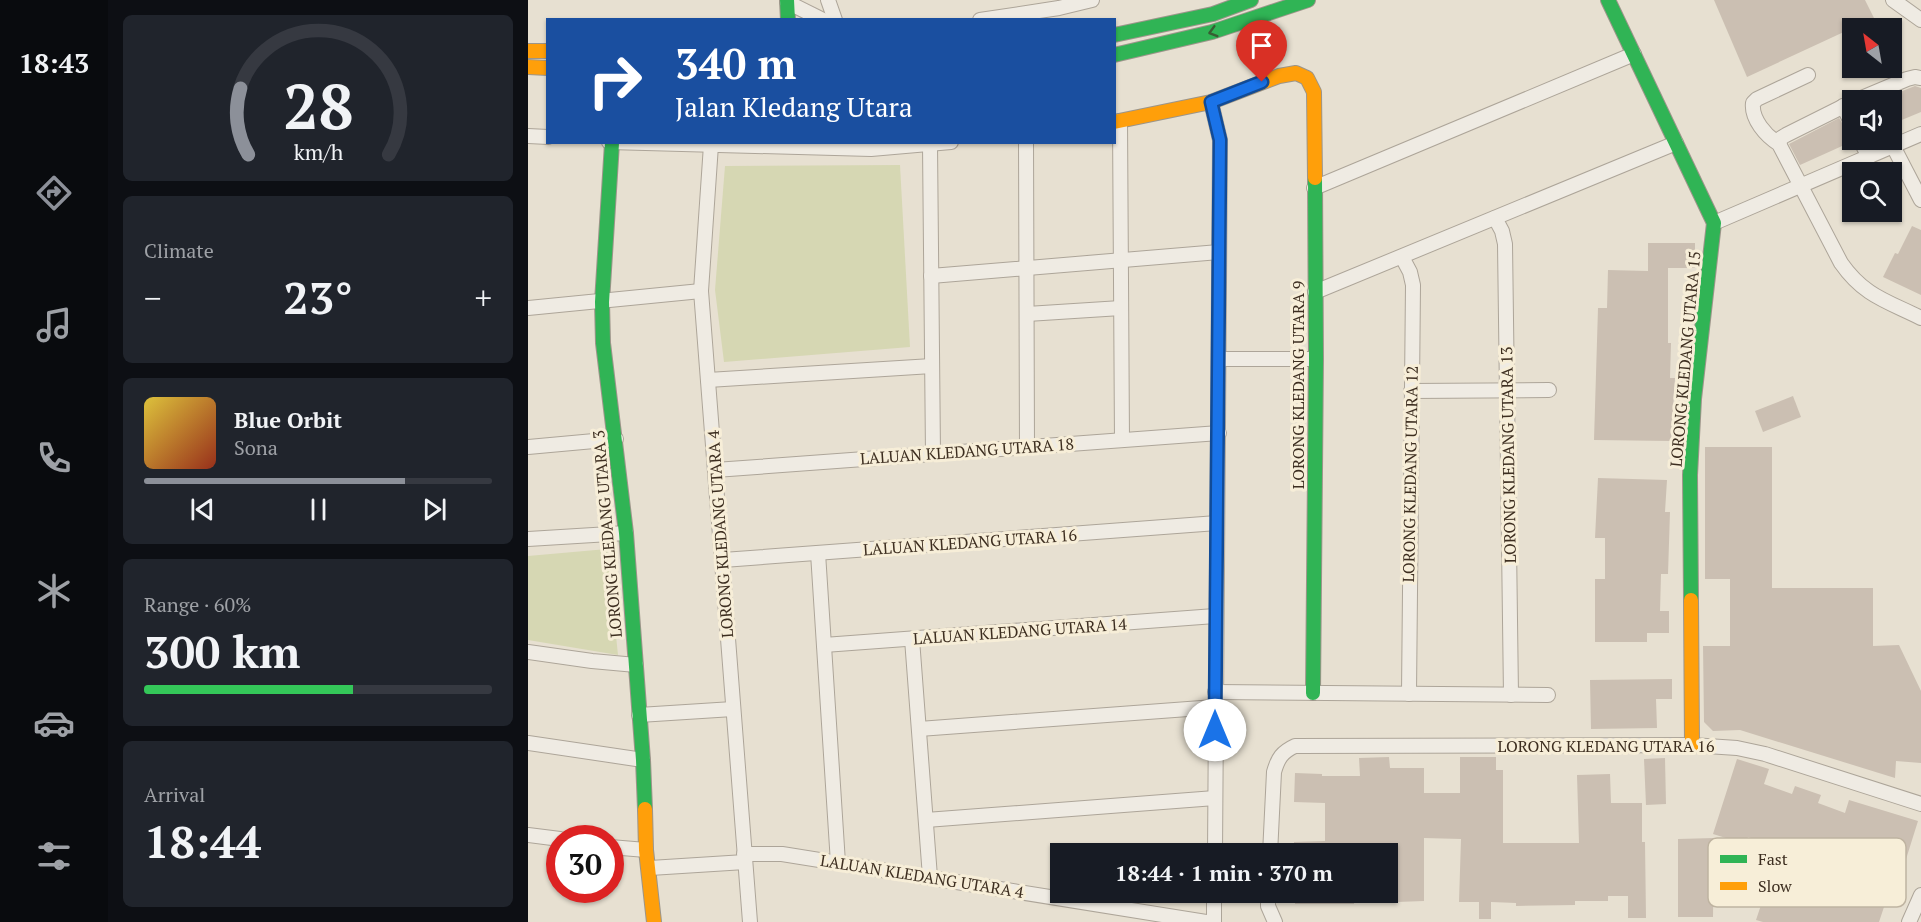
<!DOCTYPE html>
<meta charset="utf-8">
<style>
:root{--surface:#171b24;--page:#20242c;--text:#f1f3f6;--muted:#9ea1a6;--line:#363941;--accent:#8c9099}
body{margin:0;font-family:"PT Serif",serif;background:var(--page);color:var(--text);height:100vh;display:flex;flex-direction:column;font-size:22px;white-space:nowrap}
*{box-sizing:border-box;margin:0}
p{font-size:20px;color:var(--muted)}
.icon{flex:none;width:33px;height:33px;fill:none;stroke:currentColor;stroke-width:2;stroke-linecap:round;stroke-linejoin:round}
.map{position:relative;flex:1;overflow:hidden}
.sheet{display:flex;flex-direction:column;gap:15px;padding:15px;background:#0d0f14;width:420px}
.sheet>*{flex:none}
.guide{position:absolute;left:18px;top:18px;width:570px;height:126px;border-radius:0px;box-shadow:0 2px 4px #0004;background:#1a4fa0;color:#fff;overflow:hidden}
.needle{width:39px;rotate:329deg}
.buttons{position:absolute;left:1314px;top:18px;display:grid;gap:12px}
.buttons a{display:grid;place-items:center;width:60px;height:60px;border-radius:0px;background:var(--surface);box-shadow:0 2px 4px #0004;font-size:30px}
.speed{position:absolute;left:18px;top:825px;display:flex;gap:12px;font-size:30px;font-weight:700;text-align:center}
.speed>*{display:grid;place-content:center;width:78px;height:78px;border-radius:50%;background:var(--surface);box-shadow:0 2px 4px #0004;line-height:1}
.speed .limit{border:9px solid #d22;background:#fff;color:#111}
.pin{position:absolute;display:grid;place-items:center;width:51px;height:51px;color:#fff;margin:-62px -26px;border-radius:50% 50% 50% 0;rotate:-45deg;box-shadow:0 0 6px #0007}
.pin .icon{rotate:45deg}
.me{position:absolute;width:66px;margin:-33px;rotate:0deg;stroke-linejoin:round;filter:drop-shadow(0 0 4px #0008)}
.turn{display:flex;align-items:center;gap:21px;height:126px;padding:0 30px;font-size:27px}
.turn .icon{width:78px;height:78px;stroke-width:2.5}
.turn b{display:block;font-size:42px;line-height:51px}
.big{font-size:45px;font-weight:700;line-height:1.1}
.sheet .widget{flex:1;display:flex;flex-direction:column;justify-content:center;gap:9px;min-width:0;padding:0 21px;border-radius:9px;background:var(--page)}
.sheet .dial{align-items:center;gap:0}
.dial svg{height:156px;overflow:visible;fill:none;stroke:var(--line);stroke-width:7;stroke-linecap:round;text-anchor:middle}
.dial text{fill:var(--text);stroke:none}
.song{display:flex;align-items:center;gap:18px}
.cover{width:72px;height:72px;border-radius:9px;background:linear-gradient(135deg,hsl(50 70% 55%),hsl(10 70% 35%))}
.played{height:6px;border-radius:3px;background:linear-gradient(90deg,var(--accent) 75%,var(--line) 75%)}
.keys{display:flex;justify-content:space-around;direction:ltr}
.heat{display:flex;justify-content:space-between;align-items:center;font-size:33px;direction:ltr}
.charge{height:9px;border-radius:4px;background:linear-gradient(90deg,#34c759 60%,var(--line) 0)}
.trip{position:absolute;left:522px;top:843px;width:348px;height:60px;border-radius:0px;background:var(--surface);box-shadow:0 2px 4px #0004;font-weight:700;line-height:60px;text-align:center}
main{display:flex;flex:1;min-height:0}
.menu{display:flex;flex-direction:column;width:108px;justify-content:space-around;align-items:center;background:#090b0e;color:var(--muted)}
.menu .icon{width:42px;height:42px}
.menu .active{color:var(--accent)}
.menu b{font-size:27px;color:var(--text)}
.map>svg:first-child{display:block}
.green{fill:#d6d7b3}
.building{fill:#cbbfb2}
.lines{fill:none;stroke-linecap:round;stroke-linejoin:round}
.street-casing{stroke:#ada599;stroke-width:16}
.fast-casing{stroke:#9c958a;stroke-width:16}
.slow-casing{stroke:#9c958a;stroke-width:16}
.street{stroke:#efebe3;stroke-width:14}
.fast{stroke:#30b455;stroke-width:14}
.slow{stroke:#ff9f0a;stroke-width:14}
.oneway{stroke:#385d33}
.route-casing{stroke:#114b97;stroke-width:15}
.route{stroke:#1a73e8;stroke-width:10}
.labels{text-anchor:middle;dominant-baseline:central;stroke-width:6;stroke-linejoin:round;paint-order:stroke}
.street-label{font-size:16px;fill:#3d2e20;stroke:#f7eed8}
.key{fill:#f7eed8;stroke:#bfb4a1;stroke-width:1.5}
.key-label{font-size:16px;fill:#3d2e20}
</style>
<main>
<nav class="menu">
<b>18:43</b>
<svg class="icon active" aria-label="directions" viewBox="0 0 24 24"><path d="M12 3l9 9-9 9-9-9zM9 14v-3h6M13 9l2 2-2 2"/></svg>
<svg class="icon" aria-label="music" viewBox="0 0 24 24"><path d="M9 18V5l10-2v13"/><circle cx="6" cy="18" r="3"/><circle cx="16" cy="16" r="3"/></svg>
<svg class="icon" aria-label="phone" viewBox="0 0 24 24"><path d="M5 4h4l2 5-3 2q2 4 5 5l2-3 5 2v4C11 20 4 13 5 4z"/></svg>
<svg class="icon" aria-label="climate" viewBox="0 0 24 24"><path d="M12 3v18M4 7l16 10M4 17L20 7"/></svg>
<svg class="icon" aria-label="car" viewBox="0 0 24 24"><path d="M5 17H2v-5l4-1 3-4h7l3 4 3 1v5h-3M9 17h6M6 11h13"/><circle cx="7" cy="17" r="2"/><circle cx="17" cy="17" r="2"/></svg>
<svg class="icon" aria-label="filters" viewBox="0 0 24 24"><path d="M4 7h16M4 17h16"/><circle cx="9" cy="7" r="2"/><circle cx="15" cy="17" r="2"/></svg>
</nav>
<section class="sheet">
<div class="widget dial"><svg viewBox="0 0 100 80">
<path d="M14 69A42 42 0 1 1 86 69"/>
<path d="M14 69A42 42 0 0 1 10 35" stroke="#8c9099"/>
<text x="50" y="56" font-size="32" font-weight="700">28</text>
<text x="50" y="72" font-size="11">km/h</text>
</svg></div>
<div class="widget"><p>Climate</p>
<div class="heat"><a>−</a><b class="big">23°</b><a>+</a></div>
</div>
<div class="widget">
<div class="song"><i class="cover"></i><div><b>Blue Orbit</b><p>Sona</p></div></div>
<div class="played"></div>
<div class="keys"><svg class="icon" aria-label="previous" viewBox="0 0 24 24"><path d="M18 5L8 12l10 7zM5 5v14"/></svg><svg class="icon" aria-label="pause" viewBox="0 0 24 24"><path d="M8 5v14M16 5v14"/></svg><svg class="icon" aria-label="next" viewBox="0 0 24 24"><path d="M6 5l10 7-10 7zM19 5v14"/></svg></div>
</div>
<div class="widget"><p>Range · 60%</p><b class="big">300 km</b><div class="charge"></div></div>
<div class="widget"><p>Arrival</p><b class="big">18:44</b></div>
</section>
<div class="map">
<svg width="1393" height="922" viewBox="0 0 1393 922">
<rect width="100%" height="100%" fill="#e7e0d1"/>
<g class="green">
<path d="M372,165L382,347L196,362L187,290L197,166Z"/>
<path d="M79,549L90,655L0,640V556Z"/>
</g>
<g class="building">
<path d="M1186,0H1337L1346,18L1219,77Z"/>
<path d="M1387,86L1393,88V112L1364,124V95Z"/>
<path d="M1311,118L1319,131L1324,133L1323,142L1272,165L1261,144Z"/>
<path d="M1384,226L1393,230V295L1355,277L1367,253L1370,254Z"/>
<path d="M1120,243H1167V268H1140V343H1143L1142,378H1147L1143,441L1066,440L1070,308H1079L1080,270L1120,271Z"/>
<path d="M1265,396L1273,417L1235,432L1227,411Z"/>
<path d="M1177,447H1244V588H1345V646L1371,645L1393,691V763L1368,761L1367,778L1212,730L1185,731L1176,722L1175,646H1202V579H1177Z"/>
<path d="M1070,478L1139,480L1137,512H1142L1140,574H1133L1132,611H1141V633H1119V642H1067V579H1077V538H1067Z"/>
<path d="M1144,679V699H1128L1129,728L1063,729L1062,680Z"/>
<path d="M861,757L862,768H896V793H932V757H968V770H975V843H1051L1049,775L1082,774L1083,803H1114V842H1117L1118,918H1100V896H1080V901H1047V905L988,906V903L963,902V919H951V902H931L933,839L896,838V901L869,902V870H860V854H766V842L797,841V803L766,802L767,773L794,774V776H832L831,758Z"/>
<path d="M1137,758L1138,804L1118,805L1116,759Z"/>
<path d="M1209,759L1241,769L1236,784L1264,794L1267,786L1293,795L1290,803L1317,813L1321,800L1390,821L1368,891L1362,889L1351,922H1235L1228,920L1252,848L1220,837L1217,844L1185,834Z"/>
<path d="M1186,838L1185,917H1150V839Z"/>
<path d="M767,892H827L826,904H767Z"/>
</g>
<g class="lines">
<g class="street-casing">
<g id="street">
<path d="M300,0L307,20"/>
<path d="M1365,0L1393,20"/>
<path d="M259,2L295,20"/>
<path d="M452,20L531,8L564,0"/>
<path d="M1280,75L1229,99L1225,103C1223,119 1238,136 1251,144L1313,263C1336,296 1359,301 1393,318"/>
<path d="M1329,100L1379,79L1387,77L1393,78"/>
<path d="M683,102L692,140L687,854"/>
<path d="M1315,106L1324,124"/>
<path d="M592,121L594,440"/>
<path d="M0,136L20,137"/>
<path d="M1332,140L1341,157"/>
<path d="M81,142L343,149L423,142"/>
<path d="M498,142L499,447"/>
<path d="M1251,144L1253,138L1258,135L1324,102"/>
<path d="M183,145L173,291L222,922"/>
<path d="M402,145L405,454"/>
<path d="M1365,146L1393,200"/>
<path d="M786,188L1106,54"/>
<path d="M967,218L974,231L977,244L983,695"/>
<path d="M1186,223L1393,134"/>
<path d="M874,257L882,272L885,285L881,694"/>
<path d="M403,276L691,252"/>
<path d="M787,292L1148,143"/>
<path d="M0,308L173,291"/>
<path d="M499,314L593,308"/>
<path d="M691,359H788"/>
<path d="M180,380L404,366"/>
<path d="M883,391L1021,390"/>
<path d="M0,447L88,439"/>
<path d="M187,470L691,433"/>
<path d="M0,539L98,533"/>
<path d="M290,553L310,863"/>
<path d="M195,560L689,523"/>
<path d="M384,639L402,877"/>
<path d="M296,645L687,616"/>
<path d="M0,652L64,661L108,665"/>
<path d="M687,692L1020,695"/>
<path d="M111,715L205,709"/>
<path d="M391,729L687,707"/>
<path d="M0,743L115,760"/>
<path d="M398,820L687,798"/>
<path d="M0,835L32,839"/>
<path d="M82,847L118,850"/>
<path d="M216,854H254L678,922"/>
<path d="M742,854L746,772C750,758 754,752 767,746L1164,745L1209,748L1237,754L1393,804"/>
<path d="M122,868L217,862"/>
<path d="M740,892V906L747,922"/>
<path d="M686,922V892"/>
<path d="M1381,922L1393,895"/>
</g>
</g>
<g class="fast-casing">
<g id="fast">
<path d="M259,0L260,20"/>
<path d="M1080,0L1186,223L1166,399L1162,475L1163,600"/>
<path d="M586,35L685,14L723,0"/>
<path d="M586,55L684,32L780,0"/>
<path d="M84,143L74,302L75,343L98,533L115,760L117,809"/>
<path d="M785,693L788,359L787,178"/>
</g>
</g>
<g class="slow-casing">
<g id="slow">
<path d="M0,51H20"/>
<path d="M0,67L20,68"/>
<path d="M586,122L683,102L751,76L768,73L779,78L786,92L787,178"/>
<path d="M1163,600L1164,745"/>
<path d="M117,809L118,850L126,922"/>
</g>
</g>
<use href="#street" class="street"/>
<use href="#fast" class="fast"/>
<use href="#slow" class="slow"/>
</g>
<defs><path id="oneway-chevron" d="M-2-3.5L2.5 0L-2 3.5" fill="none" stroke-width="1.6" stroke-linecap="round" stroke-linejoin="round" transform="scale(1.5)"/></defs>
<use class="oneway" href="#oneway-chevron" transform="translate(685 32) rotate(164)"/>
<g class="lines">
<g class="route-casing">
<path id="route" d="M687,730L692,140L683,102L734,82"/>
</g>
<use href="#route" class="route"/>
</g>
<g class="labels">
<g class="street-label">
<text transform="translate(1157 359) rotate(-85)">LORONG KLEDANG UTARA 15</text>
<text transform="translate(770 385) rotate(-90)">LORONG KLEDANG UTARA 9</text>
<text transform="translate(439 451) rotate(-4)">LALUAN KLEDANG UTARA 18</text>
<text transform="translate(980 455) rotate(-91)">LORONG KLEDANG UTARA 13</text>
<text transform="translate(882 474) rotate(-89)">LORONG KLEDANG UTARA 12</text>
<text transform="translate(79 534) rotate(-95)">LORONG KLEDANG UTARA 3</text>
<text transform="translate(192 534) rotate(-94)">LORONG KLEDANG UTARA 4</text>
<text transform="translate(442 542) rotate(-4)">LALUAN KLEDANG UTARA 16</text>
<text transform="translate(492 631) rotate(-4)">LALUAN KLEDANG UTARA 14</text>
<text x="1078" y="746">LORONG KLEDANG UTARA 16</text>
<text transform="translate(394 876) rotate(9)">LALUAN KLEDANG UTARA 4</text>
</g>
</g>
<rect x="1180" y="838" width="198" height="69" rx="9" class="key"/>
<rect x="1192" y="855" width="27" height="8" fill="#30b455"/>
<rect x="1192" y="882" width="27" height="8" fill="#ff9f0a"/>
<g class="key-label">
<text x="1230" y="865">Fast</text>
<text x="1230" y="892">Slow</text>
</g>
</svg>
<div class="buttons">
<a><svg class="needle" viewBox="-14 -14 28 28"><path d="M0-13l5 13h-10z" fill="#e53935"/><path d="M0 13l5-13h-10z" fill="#9ea1a6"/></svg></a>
<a><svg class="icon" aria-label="sound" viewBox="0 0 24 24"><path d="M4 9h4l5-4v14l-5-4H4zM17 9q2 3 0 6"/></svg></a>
<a><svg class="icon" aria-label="search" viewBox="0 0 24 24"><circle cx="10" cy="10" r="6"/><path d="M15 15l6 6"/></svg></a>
</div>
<div class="speed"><div class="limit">30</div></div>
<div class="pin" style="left:734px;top:82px;background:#d93025"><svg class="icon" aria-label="arrive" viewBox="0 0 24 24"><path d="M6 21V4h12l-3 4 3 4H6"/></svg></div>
<svg class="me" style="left:687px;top:730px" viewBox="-20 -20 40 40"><circle r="19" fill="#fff"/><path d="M0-13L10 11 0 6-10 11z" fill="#1a73e8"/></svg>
<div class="trip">18:44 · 1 min · 370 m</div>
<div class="guide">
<div class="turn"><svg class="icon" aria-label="right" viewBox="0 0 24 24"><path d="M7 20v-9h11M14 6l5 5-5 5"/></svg><div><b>340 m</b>Jalan Kledang Utara</div></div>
</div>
</div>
</main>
